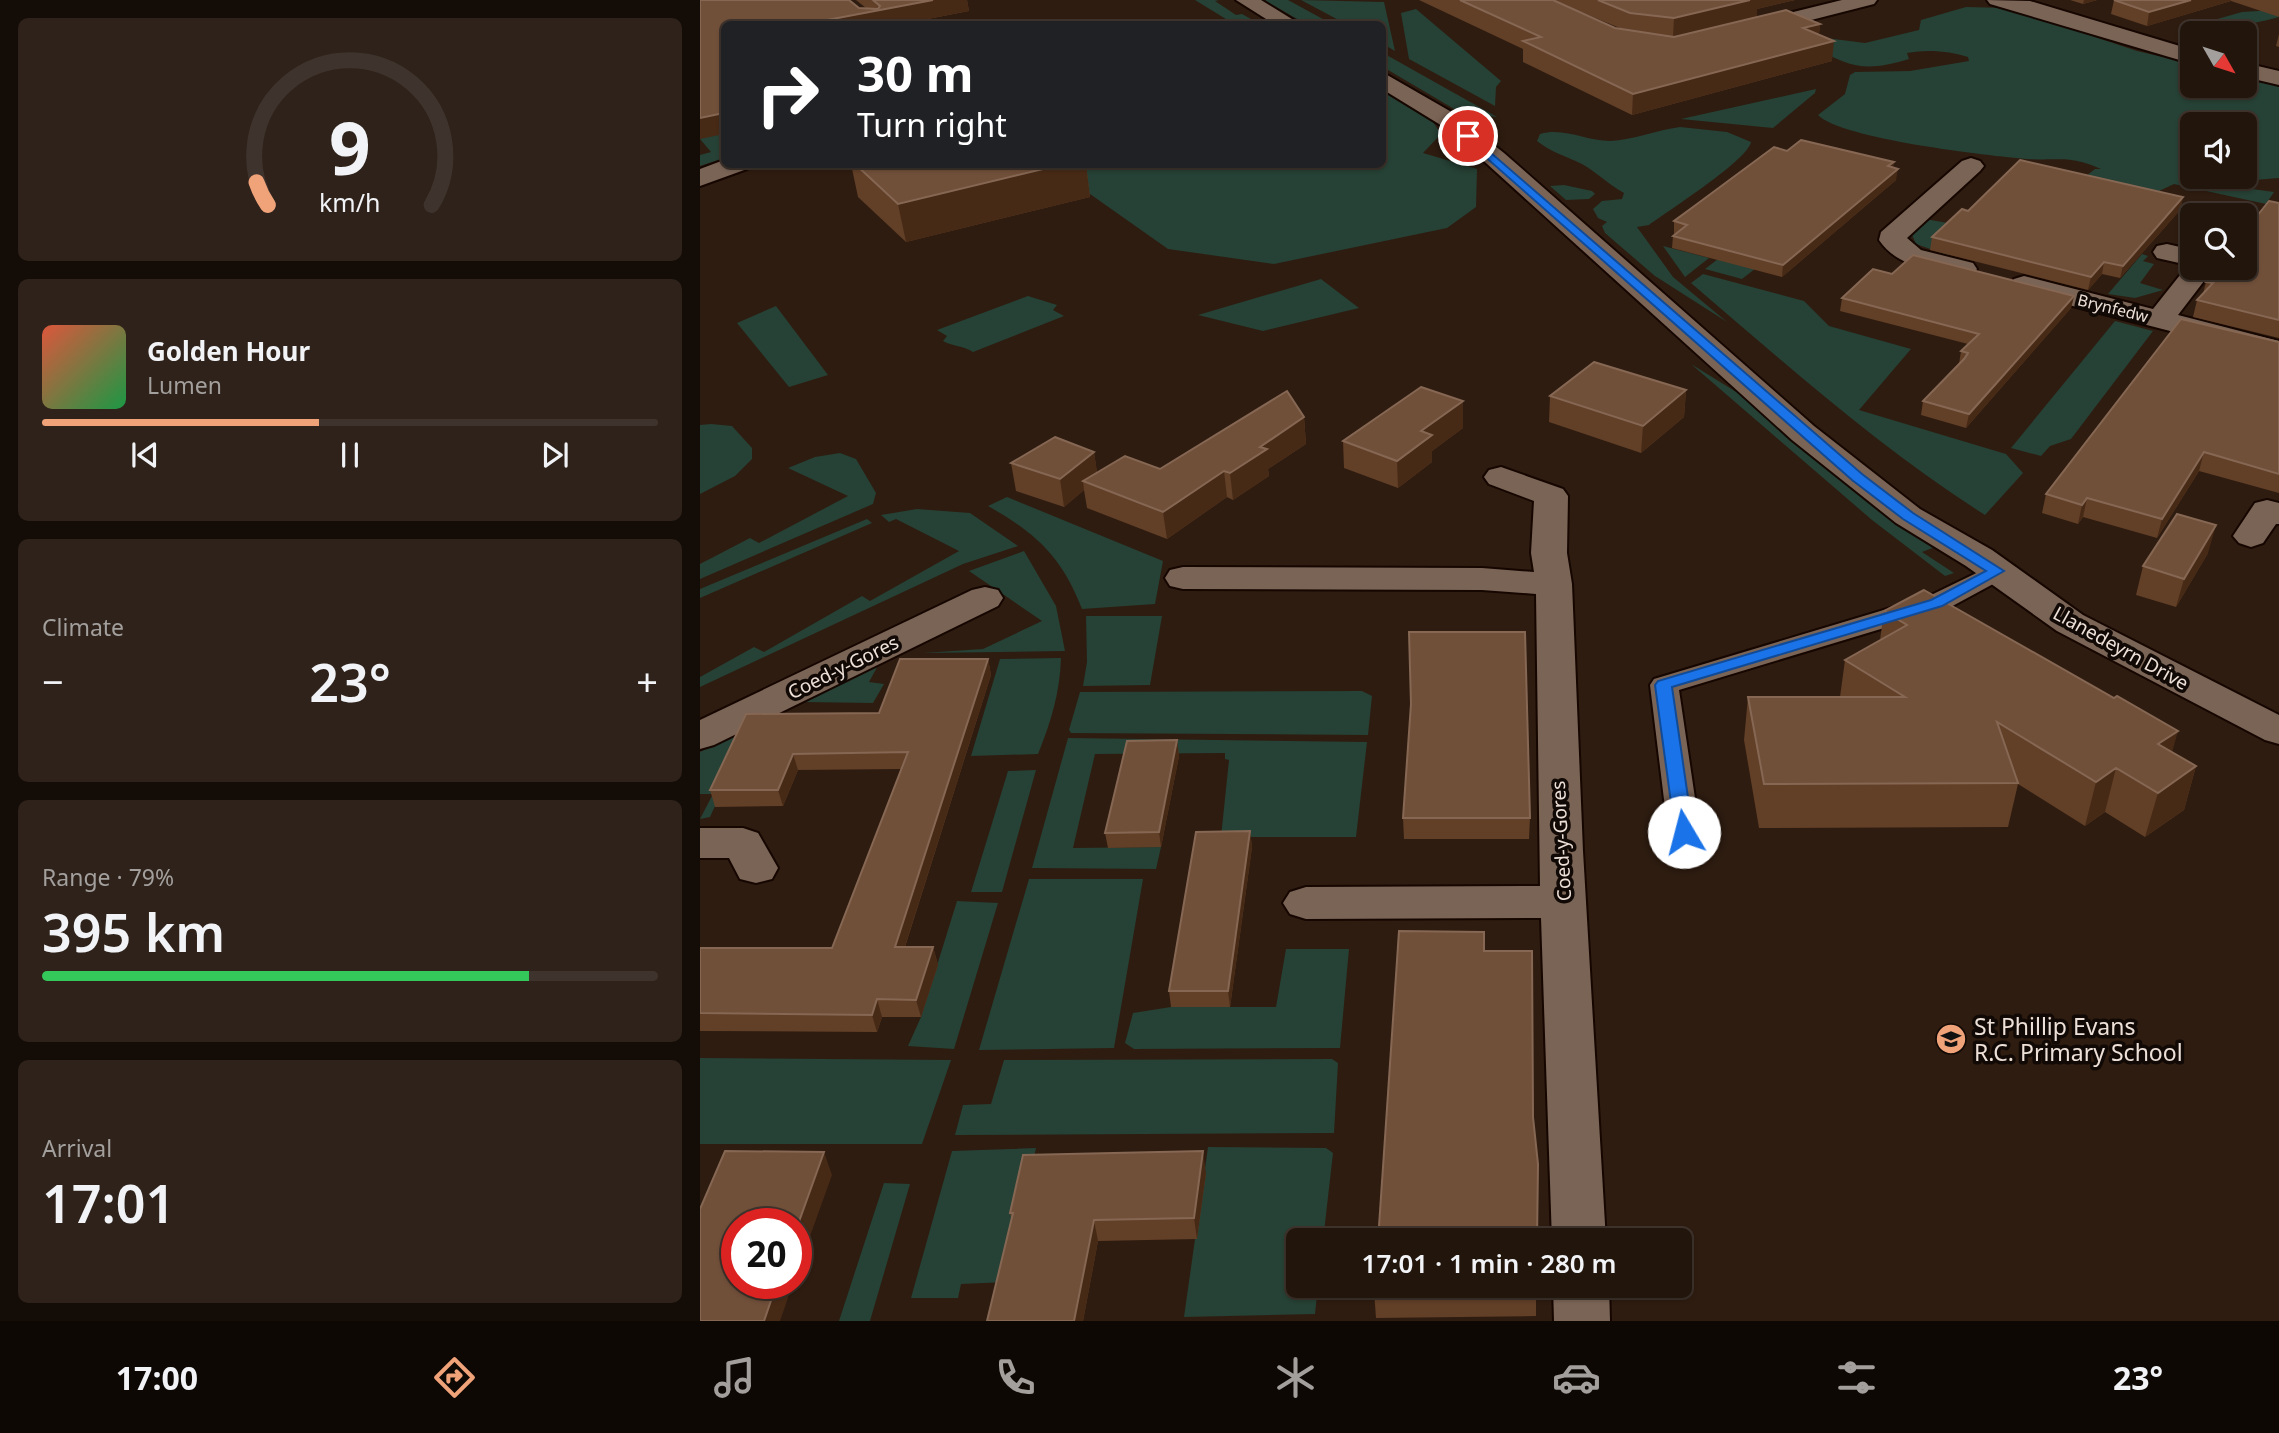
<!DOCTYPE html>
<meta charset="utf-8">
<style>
:root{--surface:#22150c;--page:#2e221a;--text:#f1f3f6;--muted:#a29f9d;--line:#3f342d;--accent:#f0a279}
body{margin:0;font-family:"Noto Sans",sans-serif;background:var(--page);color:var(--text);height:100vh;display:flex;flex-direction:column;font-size:26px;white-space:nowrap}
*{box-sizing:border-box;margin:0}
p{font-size:23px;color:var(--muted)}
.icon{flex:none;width:38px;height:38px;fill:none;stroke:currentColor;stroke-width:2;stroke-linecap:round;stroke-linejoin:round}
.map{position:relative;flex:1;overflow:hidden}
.details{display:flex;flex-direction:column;gap:18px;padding:18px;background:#130c07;width:700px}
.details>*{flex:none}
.hud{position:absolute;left:21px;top:21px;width:665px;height:147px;border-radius:10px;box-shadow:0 2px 5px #0004,0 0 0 2px var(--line);background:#202124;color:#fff;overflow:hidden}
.needle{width:46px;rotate:129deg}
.controls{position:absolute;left:1480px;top:21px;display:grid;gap:14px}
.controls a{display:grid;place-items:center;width:77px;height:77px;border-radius:10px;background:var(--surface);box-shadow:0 2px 5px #0004,0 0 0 2px var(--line);font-size:35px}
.speed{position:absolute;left:21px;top:1208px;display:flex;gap:14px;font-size:35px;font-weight:700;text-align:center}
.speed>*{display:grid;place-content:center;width:91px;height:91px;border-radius:50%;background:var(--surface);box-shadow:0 2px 5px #0004,0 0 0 2px var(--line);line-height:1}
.speed .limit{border:10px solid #d22;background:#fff;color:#111}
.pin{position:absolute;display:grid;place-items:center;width:60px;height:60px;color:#fff;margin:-30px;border:4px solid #fff;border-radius:50%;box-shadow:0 2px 7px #0007}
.me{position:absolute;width:77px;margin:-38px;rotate:352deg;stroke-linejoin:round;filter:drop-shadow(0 0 5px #0008)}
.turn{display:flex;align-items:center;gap:24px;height:147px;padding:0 21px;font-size:32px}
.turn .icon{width:91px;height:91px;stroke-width:2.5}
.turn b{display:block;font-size:49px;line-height:60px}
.big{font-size:52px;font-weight:600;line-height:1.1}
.details .tile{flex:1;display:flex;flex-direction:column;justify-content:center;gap:10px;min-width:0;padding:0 24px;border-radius:10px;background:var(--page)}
.details .dial{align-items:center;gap:0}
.dial svg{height:182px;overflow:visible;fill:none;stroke:var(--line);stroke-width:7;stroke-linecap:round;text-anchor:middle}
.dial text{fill:var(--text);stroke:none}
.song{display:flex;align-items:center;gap:21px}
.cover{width:84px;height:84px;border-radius:10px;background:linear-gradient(135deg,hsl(10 70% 55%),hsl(140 70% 35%))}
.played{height:7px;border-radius:4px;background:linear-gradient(90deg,var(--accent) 45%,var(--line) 45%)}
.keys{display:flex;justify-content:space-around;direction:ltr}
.heat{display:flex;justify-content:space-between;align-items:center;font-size:38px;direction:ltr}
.charge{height:10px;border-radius:5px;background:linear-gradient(90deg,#34c759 79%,var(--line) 0)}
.trip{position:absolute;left:586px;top:1228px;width:406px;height:70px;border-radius:10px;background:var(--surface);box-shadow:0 2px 5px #0004,0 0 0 2px var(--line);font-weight:600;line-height:70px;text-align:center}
.menu{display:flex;height:112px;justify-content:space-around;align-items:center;background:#0e0805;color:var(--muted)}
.menu .icon{width:49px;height:49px}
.menu .current{color:var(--accent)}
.menu b{font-size:32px;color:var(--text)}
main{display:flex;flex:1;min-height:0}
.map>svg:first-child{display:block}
.green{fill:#264135;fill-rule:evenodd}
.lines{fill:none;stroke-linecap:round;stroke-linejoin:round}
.service-casing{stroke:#160600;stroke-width:4}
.minor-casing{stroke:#160600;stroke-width:4}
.tertiary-casing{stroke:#160600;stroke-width:4}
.service{fill:#7a6456;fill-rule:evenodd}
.minor{fill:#7a6456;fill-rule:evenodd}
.tertiary{fill:#7a6456;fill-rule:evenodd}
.wall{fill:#623f27;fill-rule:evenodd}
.shaded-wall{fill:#472a16}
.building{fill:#71503a;stroke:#856753;stroke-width:2}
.route{fill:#1a73e8;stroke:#114b97;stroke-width:2}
.labels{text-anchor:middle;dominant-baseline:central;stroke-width:7;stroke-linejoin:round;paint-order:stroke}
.far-street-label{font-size:16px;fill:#ede0d8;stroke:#110905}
.street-label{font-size:19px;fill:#ede0d8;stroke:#110905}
.near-poi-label{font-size:23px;fill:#ede0d8;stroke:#110905;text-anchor:start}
</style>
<main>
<section class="details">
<div class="tile dial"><svg viewBox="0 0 100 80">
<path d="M14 69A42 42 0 1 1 86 69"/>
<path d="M14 69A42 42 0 0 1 9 59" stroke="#f0a279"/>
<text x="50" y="56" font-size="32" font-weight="700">9</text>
<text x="50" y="72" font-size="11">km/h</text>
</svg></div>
<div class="tile">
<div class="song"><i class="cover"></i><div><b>Golden Hour</b><p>Lumen</p></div></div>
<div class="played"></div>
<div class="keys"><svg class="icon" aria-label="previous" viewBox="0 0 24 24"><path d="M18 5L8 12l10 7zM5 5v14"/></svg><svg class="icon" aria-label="pause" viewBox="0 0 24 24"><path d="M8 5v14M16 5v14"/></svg><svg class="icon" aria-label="next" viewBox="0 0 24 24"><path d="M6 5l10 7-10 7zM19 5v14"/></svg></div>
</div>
<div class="tile"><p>Climate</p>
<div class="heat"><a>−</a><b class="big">23°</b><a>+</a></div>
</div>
<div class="tile"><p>Range · 79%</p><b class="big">395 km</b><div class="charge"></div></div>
<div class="tile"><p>Arrival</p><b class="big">17:01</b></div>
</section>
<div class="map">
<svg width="1579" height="1321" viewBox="0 0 1579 1321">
<rect width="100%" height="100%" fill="#2e1c10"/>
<g class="green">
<path d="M495,0H519L515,1L536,15L542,14L560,24H534Z"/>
<path d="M564,0H588L632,24H606Z"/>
<path d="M601,0L684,2L695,51L683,44L682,24H646Z"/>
<path d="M1266,7L1308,8L1437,51L1493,64V86H1545V79L1579,85V178L1530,182L1479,179L1574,192L1566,204L1474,184L1459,191L1386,176L1395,169H1401C1368,155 1361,161 1327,159C1290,156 1141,139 1118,115L1145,94L1150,75L1155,72L1210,71L1269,61L1268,57C1250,51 1227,49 1207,53L1209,59C1167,72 1150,68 1114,47L1126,38L1165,43L1219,30L1221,20ZM1493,124H1545V177H1493Z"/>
<path d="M716,9L801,81L796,87L795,106L709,59L701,13Z"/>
<path d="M1574,10L1579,17C1555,23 1524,32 1500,24L1542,12Z"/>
<path d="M683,53L797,117L761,113L683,67Z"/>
<path d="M1116,89L1115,93L1073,128L981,119Z"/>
<path d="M683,91L727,113L741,134L723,153L777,169L776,207L747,228L574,264L468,249L363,175L378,164H682Z"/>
<path d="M980,127L1027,132L1051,142C1048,160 968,211 949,225L937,227L973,277L1027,322L955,276L905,233L902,226L907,222L898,218L893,209L902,201L922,199L924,193C908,184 895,171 882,164C866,156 852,153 837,141L840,134C864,127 886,141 910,141C933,140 957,130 980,127Z"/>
<path d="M0,129L24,130V158L0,166V155L11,152L0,139Z"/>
<path d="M864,185L892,191L895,194L889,199L866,200L850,186Z"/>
<path d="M1225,219L1248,223L1232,238L1250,256L1216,244L1212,235Z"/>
<path d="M1052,233L1088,243L1042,279L1005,269Z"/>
<path d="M963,246L1009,258L985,277Z"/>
<path d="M1442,254L1448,256L1443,261L1454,264L1440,283L1463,290L1435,298L1408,294Z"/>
<path d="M1003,274L1104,301L1129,326L1211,349L1159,410L1306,454L1323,473L1285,515C1179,448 1086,364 991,283Z"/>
<path d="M621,279L659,308L563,331L498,315Z"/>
<path d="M328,296L357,305L353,310L364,316L273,352C262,345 254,347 243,341L247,336L237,330Z"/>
<path d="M76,306L128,375L89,387L37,323Z"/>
<path d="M1415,321L1453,331L1371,439L1350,446L1341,456L1311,448Z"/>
<path d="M991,364L1046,398L1171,503L1235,547L1222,552L1254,573L1245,576L1172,520Z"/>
<path d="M11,424L32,426L52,448V459L35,476L0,494V425Z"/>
<path d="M140,453L156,459L176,493L173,504L0,579V564L50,538L59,543L148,496L88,468L115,457Z"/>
<path d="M307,497L463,561L455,604L382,609C362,557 336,533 288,506Z"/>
<path d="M217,509L270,513L318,546L263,564L0,687V677L54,647L64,652L162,596L170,601L259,551L196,519L189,522L181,515Z"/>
<path d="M167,519L172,523L0,598V589Z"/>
<path d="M324,551L356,606L365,651L223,653L283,649L342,621L269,571Z"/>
<path d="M386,616H462L450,685L383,686L387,662Z"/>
<path d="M361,658C360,692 351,722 338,754L271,756L300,659Z"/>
<path d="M181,660L169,682L184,684L173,703L102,702Z"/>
<path d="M662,691L672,696L668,735L371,733L369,730L380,692Z"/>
<path d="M51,727L10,817L0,819L13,794H0V752Z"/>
<path d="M368,738L667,742L656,837H521L529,760L525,759V753L395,754L373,848L461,847L456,869L332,868Z"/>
<path d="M336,770L302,892H271L308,771Z"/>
<path d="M329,879H443L414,1048L279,1050Z"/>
<path d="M257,901L298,903L254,1049L208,1046L221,1017Z"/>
<path d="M586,949H649L640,1048L434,1049L425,1043L433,1013L471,1007H576Z"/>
<path d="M0,1058L251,1060L222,1144H0Z"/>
<path d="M632,1059L638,1063L634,1133L255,1135L263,1105L291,1104L304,1060Z"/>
<path d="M508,1147L626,1148L633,1153L623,1241H598V1286H618L615,1314L484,1317Z"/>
<path d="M336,1148L307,1282L261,1284L258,1298H211L252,1151Z"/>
<path d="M184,1183L210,1184L170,1321H139Z"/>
</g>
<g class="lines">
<g class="service-casing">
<path id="service" d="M1297,563L1306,565L1310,571L1306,577L1247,609L979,690L1000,832L995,839L984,843L973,839L968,832L950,685L954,679L1227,597Z"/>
</g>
<g class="minor-casing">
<g id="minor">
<path d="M1142,0H1177L1174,4L1052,35L1041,29L1044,24Z"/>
<path d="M1287,0L1330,1L1493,50V64L1290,4Z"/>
<path d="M1545,63L1579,71V85L1545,77Z"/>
<path d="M1271,158L1280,161L1284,166L1280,171L1207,238L1221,250L1273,263L1277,269L1273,275L1263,277C1233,270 1198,268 1179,240L1181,232L1262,161Z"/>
<path d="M24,160V164H50L47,169L0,186V169Z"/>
<path d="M1467,244L1493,250V268H1514L1478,315L1579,341V359L1314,291L1310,285L1314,279L1324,276L1453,309L1488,265L1457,258L1453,252L1457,246Z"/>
<path d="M801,467L863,489L868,496L867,553L872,584L883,851L906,1241H852L841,918L606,919L590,914L583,903L590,892L606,887L840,886L836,594L782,590L483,589L470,586L465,578L470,570L483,567L782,568L834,572L831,553L834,501L789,484L784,477L789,470Z"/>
<path d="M1567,500L1579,503V524H1576L1563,543L1551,547L1539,543L1533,536L1555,503Z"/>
<path d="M285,587L298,590L303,598L298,606L14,745L0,749V720L272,590Z"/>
<path d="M0,828H43L58,833L78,868L72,879L56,883L40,879L29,858H0Z"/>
<path d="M853,1286H909L910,1321H854Z"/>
</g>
</g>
<g class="tertiary-casing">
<g id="tertiary">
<path d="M536,0H561L600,24H574Z"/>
<path d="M682,72L755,114L804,153L1114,426L1220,509L1292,550L1383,615L1579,715V744L1565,740L1357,631L1266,566L1196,523L1092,440L786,163L739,124L682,89Z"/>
</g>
</g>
<use href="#service" class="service"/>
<use href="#minor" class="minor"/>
<use href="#tertiary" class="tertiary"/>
</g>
<g class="wall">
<path d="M0,0L166,8L156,0H267L269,11L202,24H24Z"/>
<path d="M719,0H1095L1057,9V17L1120,24L1119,34L1132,61L932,115L823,62V49ZM862,4L922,29L915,28Z"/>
<path d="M1370,0H1397L1383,4Z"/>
<path d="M1414,0H1579V17L1531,1L1447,26L1411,14Z"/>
<path d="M1579,34V47L1576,46Z"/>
<path d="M1087,151L1193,168L1196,180L1082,277L972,248L973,236L975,234H974V221Z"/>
<path d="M151,164H386L390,197L206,242L158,197Z"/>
<path d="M1579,203V338L1493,317L1497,300L1503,294L1506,282Z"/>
<path d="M1481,209L1420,278L1402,274L1388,290L1230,250L1232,237L1268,211Z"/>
<path d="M1192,274L1374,296L1371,308L1266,428L1221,415L1223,401L1259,364L1261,351L1268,344L1140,311L1142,298Z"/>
<path d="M1579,342V493L1499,471L1457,538L1383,517L1378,524L1342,513L1346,494Z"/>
<path d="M986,390L984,417L941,453L849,422L850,396Z"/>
<path d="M763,401V428L732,451V462L698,488L644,468L643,441Z"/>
<path d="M604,417L606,444L568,469L569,476L533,500L527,497L467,539L387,508L384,490L364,507L316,491L311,463L394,452L397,473L460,469Z"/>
<path d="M1508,553L1476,607L1436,595L1443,566Z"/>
<path d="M1184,611L1472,752L1496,766L1484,810L1445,837L1405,812L1385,826L1318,784L1308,827L1059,828L1044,740L1048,697H1140L1145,660L1180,640Z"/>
<path d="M288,659L291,675L205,947H233L238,965L221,1017H182L177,1032L0,1031V948H132L201,769L98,770L83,806L15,807L10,790L179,713Z"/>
<path d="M477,740L479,756L461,847L408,848L405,833Z"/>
<path d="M703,818H830L829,839H704Z"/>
<path d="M550,831L552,847L530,1007H471L469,991Z"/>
<path d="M506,1173L497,1239L398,1241L383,1321H287L312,1221L310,1213Z"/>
<path d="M836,1286V1316L676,1318L674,1291Z"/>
</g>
<g class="shaded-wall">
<path d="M233,0H267L269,11L202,24H106Z"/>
<path d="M1045,0H1095L1057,9V17L973,37L974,18Z"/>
<path d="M1384,0H1397L1383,4Z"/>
<path d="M1491,0H1531V1L1447,26L1449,12Z"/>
<path d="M1120,24L1118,44L1103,28Z"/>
<path d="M1134,41L1132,61L932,115L933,94Z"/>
<path d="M24,113V134L0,139V118Z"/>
<path d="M1194,162L1193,173L1198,169L1196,180L1082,277L1083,265Z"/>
<path d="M364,164H386L390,197L206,242L198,204Z"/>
<path d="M1483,197L1481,209L1420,278L1423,266Z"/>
<path d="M1404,262L1402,274L1388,290L1391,277Z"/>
<path d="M1374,296L1371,308L1266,428L1269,414Z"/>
<path d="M986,390L984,417L941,453L943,426Z"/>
<path d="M763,401V428L732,451V462L698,488L697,461L721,431Z"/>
<path d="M604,417L606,444L568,469L569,476L533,500L530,473L560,447Z"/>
<path d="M394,452L398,479L383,481L384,490L364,507L360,479Z"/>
<path d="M1504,452L1499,471L1457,538L1462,519Z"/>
<path d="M524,471L527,497L467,539L463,512Z"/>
<path d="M1387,498L1383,517L1378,524L1382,505Z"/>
<path d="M1516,525L1508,553L1476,607L1484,579Z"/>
<path d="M288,659L291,675L199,965L195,947Z"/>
<path d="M1478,731L1466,774L1447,787L1458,744Z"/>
<path d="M477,740L479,756L461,847L459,832Z"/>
<path d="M93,754L98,770L83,806L78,790Z"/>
<path d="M1496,766L1484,810L1445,837L1458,793Z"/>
<path d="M1416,768L1405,812L1385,826L1396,782Z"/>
<path d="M550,831L552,847L530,1007L528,991Z"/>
<path d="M233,947L238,965L221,1017L216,1000Z"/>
<path d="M177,999L182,1017L177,1032L172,1015Z"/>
<path d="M503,1151L506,1173L497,1239L494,1218Z"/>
<path d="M124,1152L132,1175L96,1275V1230Z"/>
<path d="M394,1220L398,1241L383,1321H374Z"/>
<path d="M77,1283H93L80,1321H64Z"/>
</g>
<g class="building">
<path d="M0,0H149L159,8L178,9L180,6L173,0H233L106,24H24V113L0,118Z"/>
<path d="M760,0H853L915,28L974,37L1086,10L1120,24L1103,28L1134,41L933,94L823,41L841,37Z"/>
<path d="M898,0H1050L974,18L930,13Z"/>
<path d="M1414,0H1491L1449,12Z"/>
<path d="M1101,140L1194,162L1188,166L1198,169L1083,265L973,236L987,225L974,221L993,207L1074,147L1087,151Z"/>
<path d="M1320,160L1483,197L1423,266L1404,262L1391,277L1232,237L1262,209L1268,211Z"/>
<path d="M155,164H364L198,204Z"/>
<path d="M1569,201L1579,203V320L1497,300L1513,283L1506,282L1517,268H1545V231Z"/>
<path d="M1213,255L1374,296L1269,414L1223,401L1264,359L1268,353L1261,351L1279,334L1142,298L1173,269L1192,274Z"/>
<path d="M1481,319L1579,342V474L1504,452L1462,519L1387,498L1382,505L1346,494Z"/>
<path d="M894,362L986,390L943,426L850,396Z"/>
<path d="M721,387L763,401L721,431L732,435L697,461L643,441Z"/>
<path d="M587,391L604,417L560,447L567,449L530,473L524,471L463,512L383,481L425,456L460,469Z"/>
<path d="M355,437L394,452L360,479L311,463Z"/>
<path d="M1477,514L1516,525L1484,579L1443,566Z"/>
<path d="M1224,590L1414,698L1417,696L1478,731L1458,744L1496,766L1458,793L1416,768L1396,782L1297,722L1318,783L1064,784L1048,697H1205L1145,660L1207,625L1184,611Z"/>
<path d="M709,632H825L830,818H703L711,704Z"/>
<path d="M200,659H288L195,947H233L216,1000L177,999L172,1015L0,1013V948H132L208,752L93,754L78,790H10L46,714L179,713Z"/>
<path d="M477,740L459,832L405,833L427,741Z"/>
<path d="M550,831L528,991H469L496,832Z"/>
<path d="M699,931L784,932V951H832L833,1117L838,1164L837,1241H678Z"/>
<path d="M25,1151L124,1152L96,1230V1223H37V1283H77L64,1321H0V1209Z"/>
<path d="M503,1151L494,1218L394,1220L374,1321H287L313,1213H310L323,1155Z"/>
<path d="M675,1286H836V1288L674,1291Z"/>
</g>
<path class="route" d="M768,133L1162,474L1213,513L1304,571L1242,606L972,687L993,832L991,837H978L975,832L955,685L958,681L1231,600L1286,571L1203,519L1152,480L765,139Z"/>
<defs>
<g id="school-disc" transform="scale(1.575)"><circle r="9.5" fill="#f0a279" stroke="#110905"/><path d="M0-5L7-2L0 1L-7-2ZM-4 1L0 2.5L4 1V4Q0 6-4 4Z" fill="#111"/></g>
</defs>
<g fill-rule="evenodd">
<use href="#school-disc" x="1251" y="1039"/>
</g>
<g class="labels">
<g class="far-street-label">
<text transform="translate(1413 308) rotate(14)">Brynfedw</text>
</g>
<g class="street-label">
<text transform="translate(1421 648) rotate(29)">Llanedeyrn Drive</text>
<text transform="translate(143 667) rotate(-26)">Coed-y-Gores</text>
<text transform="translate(861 841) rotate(-93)">Coed-y-Gores</text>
</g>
<g class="near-poi-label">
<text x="1274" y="1026">St Phillip Evans<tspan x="1274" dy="26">R.C. Primary School</tspan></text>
</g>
</g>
</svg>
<div class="controls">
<a><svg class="needle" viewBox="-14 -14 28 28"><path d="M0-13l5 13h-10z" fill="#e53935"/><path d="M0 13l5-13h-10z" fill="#a29f9d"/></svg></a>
<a><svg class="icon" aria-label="sound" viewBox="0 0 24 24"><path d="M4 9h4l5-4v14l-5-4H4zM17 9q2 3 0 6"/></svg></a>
<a><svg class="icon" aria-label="search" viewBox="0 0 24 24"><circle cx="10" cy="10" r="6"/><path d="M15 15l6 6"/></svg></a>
</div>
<div class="speed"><div class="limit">20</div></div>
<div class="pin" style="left:768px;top:136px;background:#d93025"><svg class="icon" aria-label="arrive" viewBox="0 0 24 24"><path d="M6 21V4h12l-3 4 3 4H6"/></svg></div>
<svg class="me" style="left:984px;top:832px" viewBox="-20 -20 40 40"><circle r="19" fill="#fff"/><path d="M0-13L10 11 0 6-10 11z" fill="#1a73e8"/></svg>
<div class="trip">17:01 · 1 min · 280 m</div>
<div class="hud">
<div class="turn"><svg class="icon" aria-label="right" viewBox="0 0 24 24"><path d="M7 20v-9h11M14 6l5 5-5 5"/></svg><div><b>30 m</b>Turn right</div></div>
</div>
</div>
</main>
<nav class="menu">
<b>17:00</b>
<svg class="icon current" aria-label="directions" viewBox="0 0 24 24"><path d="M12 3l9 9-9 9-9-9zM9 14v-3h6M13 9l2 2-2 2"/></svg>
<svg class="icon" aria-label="music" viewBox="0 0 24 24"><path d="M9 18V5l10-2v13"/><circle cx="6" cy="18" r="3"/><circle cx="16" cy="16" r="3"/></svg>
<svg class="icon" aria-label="phone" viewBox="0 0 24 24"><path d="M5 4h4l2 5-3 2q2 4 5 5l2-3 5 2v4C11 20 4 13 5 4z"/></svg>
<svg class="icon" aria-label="climate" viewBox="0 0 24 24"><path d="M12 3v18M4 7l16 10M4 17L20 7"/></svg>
<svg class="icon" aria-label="car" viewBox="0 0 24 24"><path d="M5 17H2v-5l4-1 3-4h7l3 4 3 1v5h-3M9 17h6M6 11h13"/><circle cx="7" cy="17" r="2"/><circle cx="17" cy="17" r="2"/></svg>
<svg class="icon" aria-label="filters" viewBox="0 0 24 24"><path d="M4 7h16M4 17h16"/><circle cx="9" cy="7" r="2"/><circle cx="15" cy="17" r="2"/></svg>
<b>23°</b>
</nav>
